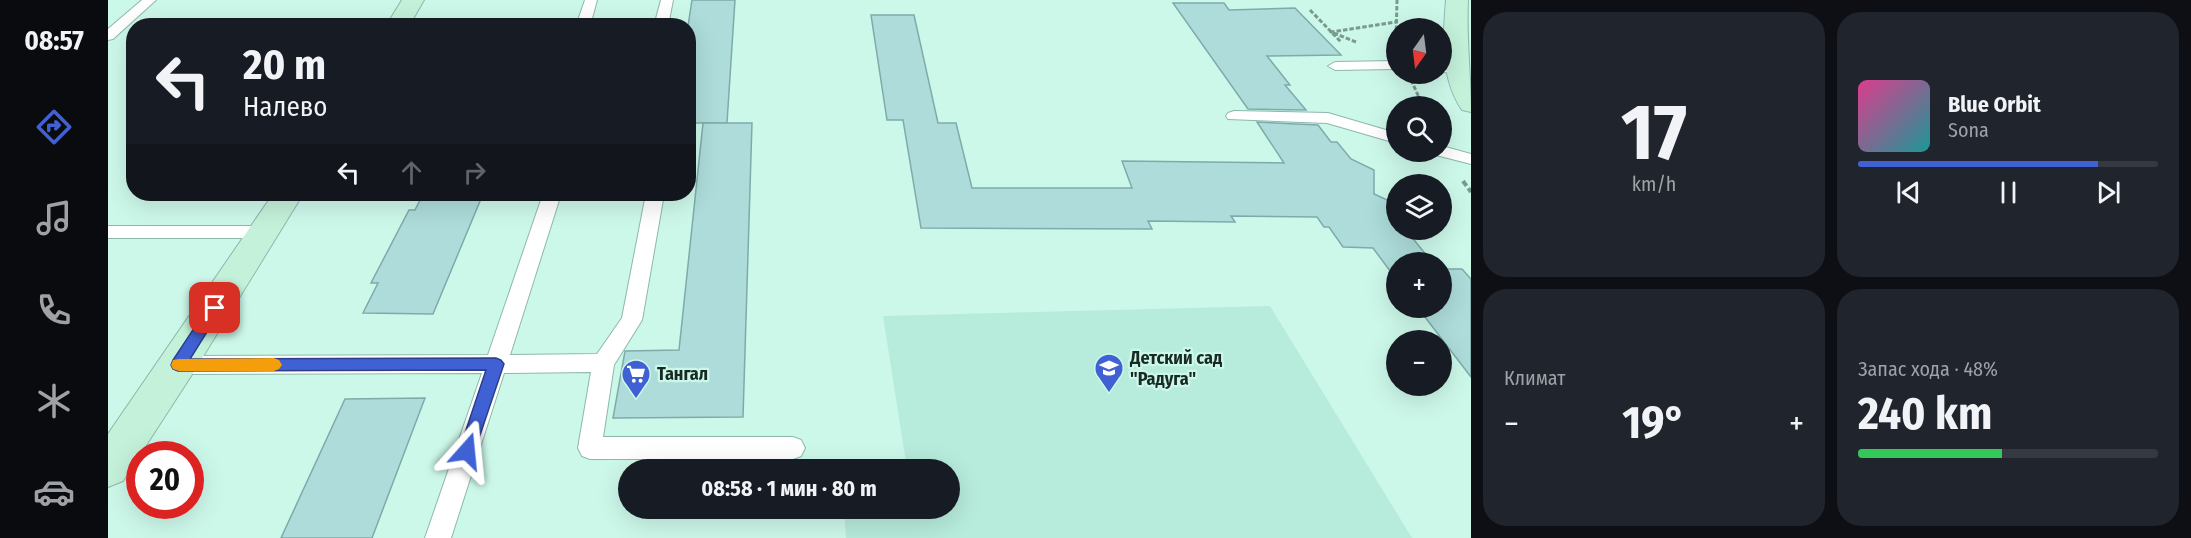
<!DOCTYPE html>
<html lang="ru">
<meta charset="utf-8">
<style>
:root{--surface:#171b24;--page:#20242c;--text:#f1f3f6;--muted:#9ea1a6;--line:#363941;--accent:#4061d4}
body{margin:0;font-family:"Fira Sans Condensed",sans-serif;background:var(--page);color:var(--text);height:100vh;display:flex;flex-direction:column;font-size:22px;white-space:nowrap}
*{box-sizing:border-box;margin:0}
p{font-size:20px;color:var(--muted)}
.icon{flex:none;width:33px;height:33px;fill:none;stroke:currentColor;stroke-width:2;stroke-linecap:round;stroke-linejoin:round}
.map{position:relative;flex:1;overflow:hidden}
.details{display:flex;flex-direction:column;gap:12px;padding:12px;background:#0d0f14;width:720px}
.details>*{flex:none}
.banner{position:absolute;left:18px;top:18px;width:570px;height:183px;border-radius:24px;box-shadow:0 6px 24px #0002;background:#171b24;color:var(--text);overflow:hidden}
.needle{width:39px;rotate:194deg}
.tools{position:absolute;left:1278px;top:18px;display:grid;gap:12px}
.tools a{display:grid;place-items:center;width:66px;height:66px;border-radius:50%;background:var(--surface);box-shadow:0 6px 24px #0002;font-size:30px}
.speed{position:absolute;left:18px;top:441px;display:flex;gap:12px;font-size:30px;font-weight:700;text-align:center}
.speed>*{display:grid;place-content:center;width:78px;height:78px;border-radius:50%;background:var(--surface);box-shadow:0 6px 24px #0002;line-height:1}
.speed .limit{border:9px solid #d22;background:#fff;color:#111}
.pin{position:absolute;display:grid;place-items:center;width:51px;height:51px;color:#fff;margin:-26px;border-radius:12px;box-shadow:0 3px 9px #0006}
.me{position:absolute;width:66px;margin:-33px;rotate:18deg;stroke-linejoin:round;filter:drop-shadow(0 0 4px #0008)}
.turn{display:flex;align-items:center;gap:21px;height:126px;padding:0 18px;font-size:27px}
.turn .icon{width:78px;height:78px;stroke-width:2.5}
.turn b{display:block;font-size:42px;line-height:51px}
.lanes{display:flex;align-items:center;height:57px;padding:0 18px;background:#0003;justify-content:center;gap:30px;direction:ltr}
.lanes .off{opacity:.35}
.big{font-size:45px;font-weight:700;line-height:1.1}
.details .widget{flex:1;display:flex;flex-direction:column;justify-content:center;gap:9px;min-width:0;padding:0 21px;border-radius:24px;background:var(--page)}
.details .dial{align-items:center;gap:0}
.dial b{font-size:78px;line-height:1}
.song{display:flex;align-items:center;gap:18px}
.cover{width:72px;height:72px;border-radius:9px;background:linear-gradient(135deg,hsl(330 70% 55%),hsl(180 70% 35%))}
.played{height:6px;border-radius:3px;background:linear-gradient(90deg,var(--accent) 80%,var(--line) 80%)}
.keys{display:flex;justify-content:space-around;direction:ltr}
.heat{display:flex;justify-content:space-between;align-items:center;font-size:33px;direction:ltr}
.charge{height:9px;border-radius:4px;background:linear-gradient(90deg,#34c759 48%,var(--line) 0)}
.details .tiles{flex:1;display:grid;gap:12px;grid-template-columns:repeat(2,1fr)}
.trip{position:absolute;left:510px;top:459px;width:342px;height:60px;border-radius:30px;background:var(--surface);box-shadow:0 6px 24px #0002;font-weight:700;line-height:60px;text-align:center}
main{display:flex;flex:1;min-height:0}
.tab-bar{display:flex;flex-direction:column;width:108px;justify-content:space-around;align-items:center;background:#090b0e;color:var(--muted)}
.tab-bar .icon{width:42px;height:42px}
.tab-bar .current{color:var(--accent)}
.tab-bar b{font-size:27px;color:var(--text)}
.map>svg:first-child{display:block}
.built{fill:#b7ebdb}
.building{fill:#addcda;stroke:#7eabaa;stroke-width:1.5}
.lines{fill:none;stroke-linecap:round;stroke-linejoin:round}
.lane-casing{stroke:#8db8ab;stroke-width:2}
.secondary-casing{stroke:#8db8ab;stroke-width:2}
.path-far1{stroke:#7a9a90;stroke-width:3;stroke-dasharray:4.5 2;stroke-linecap:butt}
.path{stroke:#7a9a90;stroke-width:4;stroke-dasharray:6 3;stroke-linecap:butt}
.lane{fill:#fff;fill-rule:evenodd}
.secondary{fill:#c4f1da;fill-rule:evenodd}
.route{fill:#4061d4;stroke:#2a3f8a;stroke-width:1.5}
.slow{fill:#f59e0b}
.labels{text-anchor:middle;dominant-baseline:central;stroke-width:4.5;stroke-linejoin:round;paint-order:stroke}
.poi-label{font-size:18px;font-weight:bold;fill:#192a25;stroke:#ccf8ea;text-anchor:start}
</style>
<main>
<nav class="tab-bar">
<b>08:57</b>
<svg class="icon current" aria-label="directions" viewBox="0 0 24 24"><path d="M12 3l9 9-9 9-9-9zM9 14v-3h6M13 9l2 2-2 2"/></svg>
<svg class="icon" aria-label="music" viewBox="0 0 24 24"><path d="M9 18V5l10-2v13"/><circle cx="6" cy="18" r="3"/><circle cx="16" cy="16" r="3"/></svg>
<svg class="icon" aria-label="phone" viewBox="0 0 24 24"><path d="M5 4h4l2 5-3 2q2 4 5 5l2-3 5 2v4C11 20 4 13 5 4z"/></svg>
<svg class="icon" aria-label="climate" viewBox="0 0 24 24"><path d="M12 3v18M4 7l16 10M4 17L20 7"/></svg>
<svg class="icon" aria-label="car" viewBox="0 0 24 24"><path d="M5 17H2v-5l4-1 3-4h7l3 4 3 1v5h-3M9 17h6M6 11h13"/><circle cx="7" cy="17" r="2"/><circle cx="17" cy="17" r="2"/></svg>
</nav>
<div class="map">
<svg width="1363" height="538" viewBox="0 0 1363 538">
<rect width="100%" height="100%" fill="#ccf8ea"/>
<path class="built" d="M1162,306L1304,538H738L736,509L842,508V470L799,469L775,316Z"/>
<g class="building">
<path d="M584,0H627L619,123H580V26Z"/>
<path d="M1065,3H1116L1121,10L1187,8L1233,55L1159,56L1182,85H1177L1198,110L1140,109Z"/>
<path d="M763,15H806L830,123H848L864,188H1024L1014,161L1176,163L1149,122L1210,125L1223,142H1229L1243,159L1266,170V194L1288,204V230H1298L1324,262H1288V279L1265,248L1235,247L1221,227H1216L1209,217L1123,216L1127,222L1040,221L1044,229L813,228L795,120H779Z"/>
<path d="M595,123H644L635,417L505,418L517,351L571,350Z"/>
<path d="M315,194H375L325,314L255,313L270,283H263L301,210H307Z"/>
<path d="M1334,269H1354L1363,279V377L1310,308H1334Z"/>
<path d="M317,398L264,538H173L237,399Z"/>
</g>
<g class="lines">
<g class="lane-casing">
<g id="lane">
<path d="M34,0H48L5,39L0,40V29Z"/>
<path d="M477,0H489L482,26H468Z"/>
<path d="M553,0H565L560,26H546Z"/>
<path d="M1288,61V69L1227,70L1220,66L1227,62Z"/>
<path d="M1334,64L1350,65L1357,69L1350,73L1334,72Z"/>
<path d="M1126,111L1220,113L1288,133V143L1219,123L1120,119L1118,116L1120,113Z"/>
<path d="M1334,146L1363,154V164L1328,155L1326,152H1334Z"/>
<path d="M435,194H453L402,355L489,354L514,318L538,194H556L534,320L506,365L495,437H685L693,440L697,448L693,456L685,459H482L474,456L470,448L483,372L396,373L343,538H317L374,373L70,374L62,371L59,365L62,359L70,356L380,355Z"/>
<path d="M0,226H155L162,227L164,232L162,237L155,238H0Z"/>
</g>
</g>
<g class="secondary-casing">
<g id="secondary">
<path d="M294,0H316L301,26H278Z"/>
<path d="M1338,0H1360C1358,38 1363,74 1363,112L1354,110C1332,78 1335,36 1338,0Z"/>
<path d="M165,194H195L83,376L15,481L0,487V434Z"/>
</g>
</g>
<g class="path-far1">
<path d="M1202,10L1233,42"/>
<path d="M1248,42L1223,32L1288,22"/>
<path d="M1288,43L1289,0"/>
<path d="M1303,80L1315,106"/>
</g>
<path class="path" d="M1355,181L1363,192"/>
<use href="#lane" class="lane"/>
<use href="#secondary" class="secondary"/>
</g>
<path class="route" d="M107,302L112,304L114,308L82,359L388,358L393,360L396,364L365,456L359,459L353,456L351,451L378,370L70,371L65,369L63,365L65,360L102,304Z"/>
<path class="slow" d="M166,358L171,360L174,365L171,369L166,371H71L65,369L63,365L65,360L71,359Z"/>
<defs>
<g id="school-pin" transform="scale(1.5)"><path d="M0 17L-7.5 6A9.5 9.5 0 1 1 7.5 6Z" fill="#4061d4" stroke="#ccf8ea"/><path d="M0-5L7-2L0 1L-7-2ZM-4 1L0 2.5L4 1V4Q0 6-4 4Z" fill="#fff"/></g>
<g id="supermarket-pin" transform="scale(1.5)"><path d="M0 17L-7.5 6A9.5 9.5 0 1 1 7.5 6Z" fill="#4061d4" stroke="#ccf8ea"/><path d="M-6-5.5h2.5l.6 2H6L4.5 2H-2.5L-4.4-4H-6ZM-1.5 3.2a1.3 1.3 0 1 0 .1 0ZM3 3.2a1.3 1.3 0 1 0 .1 0Z" fill="#fff"/></g>
</defs>
<g fill-rule="evenodd">
<use href="#school-pin" x="1001" y="368"/>
<use href="#supermarket-pin" x="528" y="374"/>
</g>
<g class="labels">
<g class="poi-label">
<text x="1022" y="358">Детский сад<tspan x="1022" dy="21">"Радуга"</tspan></text>
<text x="549" y="374">Тангал</text>
</g>
</g>
</svg>
<div class="tools">
<a><svg class="needle" viewBox="-14 -14 28 28"><path d="M0-13l5 13h-10z" fill="#e53935"/><path d="M0 13l5-13h-10z" fill="#9ea1a6"/></svg></a>
<a><svg class="icon" aria-label="search" viewBox="0 0 24 24"><circle cx="10" cy="10" r="6"/><path d="M15 15l6 6"/></svg></a>
<a><svg class="icon" aria-label="layers" viewBox="0 0 24 24"><path d="M12 4l9 5-9 5-9-5zM3 14l9 5 9-5"/></svg></a>
<a>+</a>
<a>−</a>
</div>
<div class="speed"><div class="limit">20</div></div>
<div class="pin" style="left:107px;top:308px;background:#d93025"><svg class="icon" aria-label="arrive" viewBox="0 0 24 24"><path d="M6 21V4h12l-3 4 3 4H6"/></svg></div>
<svg class="me" style="left:359px;top:451px" viewBox="-20 -20 40 40"><path d="M0-17L14 15 0 8-14 15z" fill="#4061d4" stroke="#fff" stroke-width="4"/></svg>
<div class="trip">08:58 · 1 мин · 80 m</div>
<div class="banner">
<div class="turn"><svg class="icon" aria-label="left" viewBox="0 0 24 24"><path d="M17 20v-9H6M10 6l-5 5 5 5"/></svg><div><b>20 m</b>Налево</div></div>
<div class="lanes"><svg class="icon" aria-label="left" viewBox="0 0 24 24"><path d="M17 20v-9H6M10 6l-5 5 5 5"/></svg><svg class="icon off" aria-label="ahead" viewBox="0 0 24 24"><path d="M12 20V5M6 11l6-6 6 6"/></svg><svg class="icon off" aria-label="right" viewBox="0 0 24 24"><path d="M7 20v-9h11M14 6l5 5-5 5"/></svg></div>
</div>
</div>
<section class="details">
<div class="tiles">
<div class="widget dial"><b>17</b><p>km/h</p></div>
<div class="widget">
<div class="song"><i class="cover"></i><div><b>Blue Orbit</b><p>Sona</p></div></div>
<div class="played"></div>
<div class="keys"><svg class="icon" aria-label="previous" viewBox="0 0 24 24"><path d="M18 5L8 12l10 7zM5 5v14"/></svg><svg class="icon" aria-label="pause" viewBox="0 0 24 24"><path d="M8 5v14M16 5v14"/></svg><svg class="icon" aria-label="next" viewBox="0 0 24 24"><path d="M6 5l10 7-10 7zM19 5v14"/></svg></div>
</div>
<div class="widget"><p>Климат</p>
<div class="heat"><a>−</a><b class="big">19°</b><a>+</a></div>
</div>
<div class="widget"><p>Запас хода · 48%</p><b class="big">240 km</b><div class="charge"></div></div>
</div>
</section>
</main>
